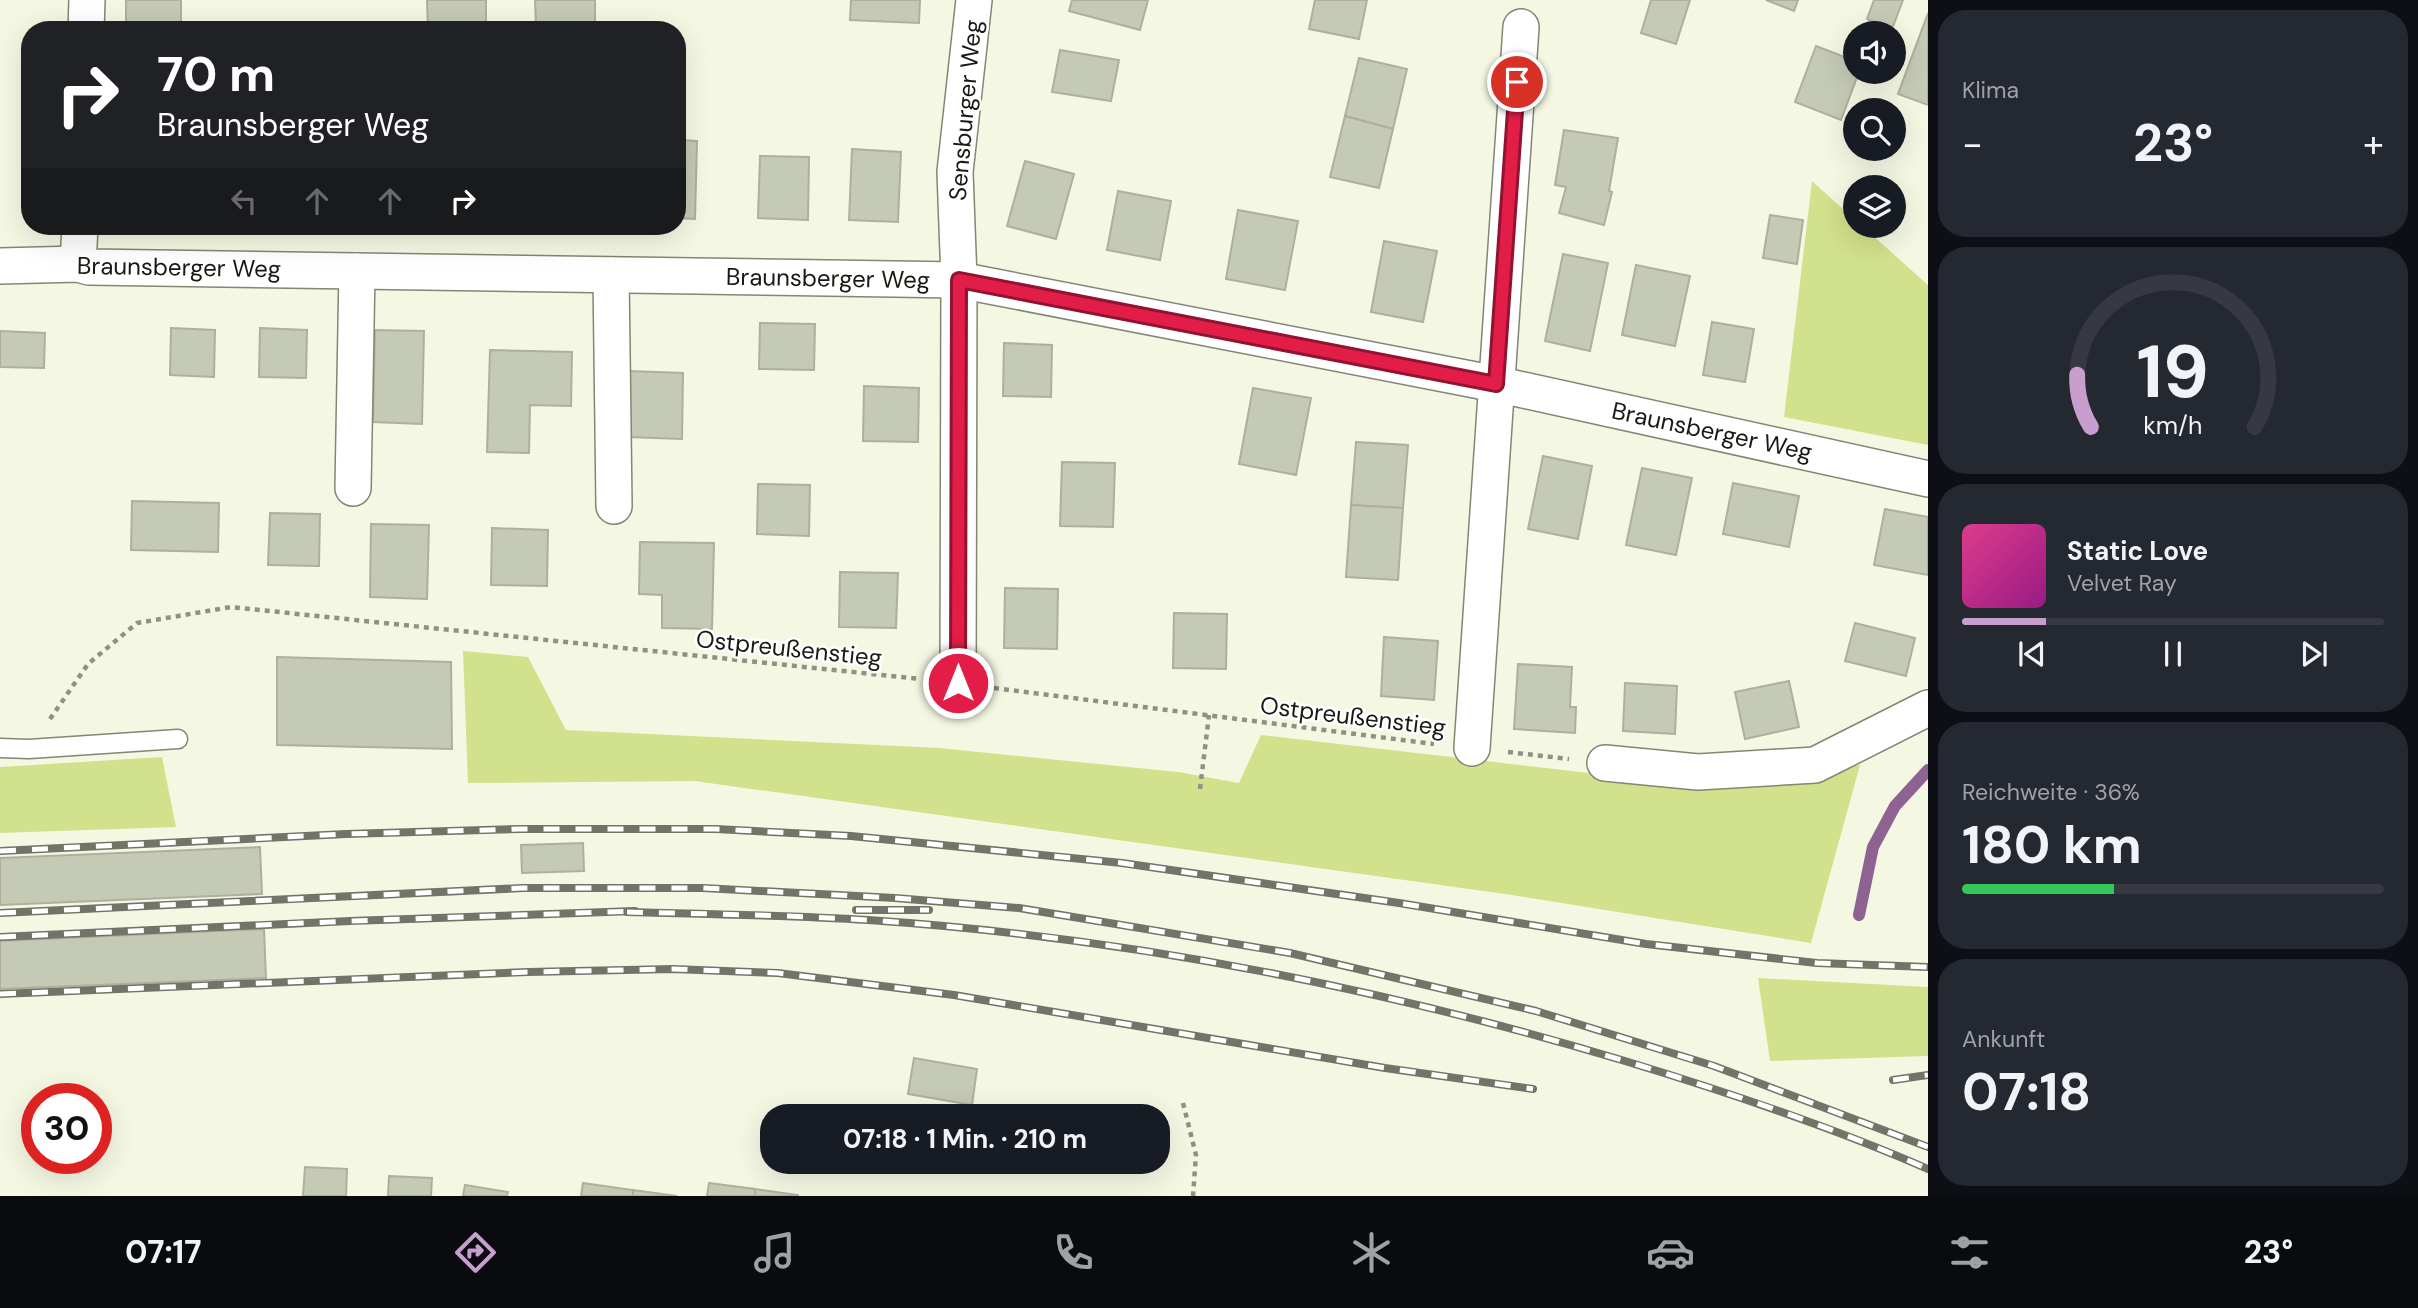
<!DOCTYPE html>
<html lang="de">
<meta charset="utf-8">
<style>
:root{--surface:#171b24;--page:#242831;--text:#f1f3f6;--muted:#9ea1a6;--line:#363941;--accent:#c89ecf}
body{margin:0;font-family:"DM Sans",sans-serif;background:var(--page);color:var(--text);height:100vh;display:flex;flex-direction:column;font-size:26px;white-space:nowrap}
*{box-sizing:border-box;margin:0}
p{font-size:23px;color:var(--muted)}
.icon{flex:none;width:38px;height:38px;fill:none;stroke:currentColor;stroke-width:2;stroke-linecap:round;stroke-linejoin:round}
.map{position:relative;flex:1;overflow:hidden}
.sheet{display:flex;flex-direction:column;gap:10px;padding:10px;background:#0d0f14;width:490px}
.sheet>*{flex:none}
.guide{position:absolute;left:21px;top:21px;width:665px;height:214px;border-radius:28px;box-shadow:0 7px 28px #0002;background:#202124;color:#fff;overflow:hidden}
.tools{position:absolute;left:1843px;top:21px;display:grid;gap:14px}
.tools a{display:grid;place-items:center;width:63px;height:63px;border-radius:50%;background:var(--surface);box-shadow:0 7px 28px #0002;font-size:35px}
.speed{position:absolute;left:21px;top:1083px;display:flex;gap:14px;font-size:35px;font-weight:700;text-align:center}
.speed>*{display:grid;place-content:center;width:91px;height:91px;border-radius:50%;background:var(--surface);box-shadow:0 7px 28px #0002;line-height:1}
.speed .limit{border:10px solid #d22;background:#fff;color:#111}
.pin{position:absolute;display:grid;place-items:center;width:60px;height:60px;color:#fff;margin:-30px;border:4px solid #fff;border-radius:50%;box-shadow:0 2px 7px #0007}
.me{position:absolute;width:77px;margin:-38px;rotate:0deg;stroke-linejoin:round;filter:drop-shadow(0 0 5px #0008)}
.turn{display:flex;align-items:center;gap:24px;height:147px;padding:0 21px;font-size:32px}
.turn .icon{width:91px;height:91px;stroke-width:2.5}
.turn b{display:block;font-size:49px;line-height:60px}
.lanes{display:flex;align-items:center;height:66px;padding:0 21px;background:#0003;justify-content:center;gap:35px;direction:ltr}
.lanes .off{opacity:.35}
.big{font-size:52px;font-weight:700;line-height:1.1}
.sheet .widget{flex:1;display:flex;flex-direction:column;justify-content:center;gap:10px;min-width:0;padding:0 24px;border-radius:28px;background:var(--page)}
.sheet .dial{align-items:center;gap:0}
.dial svg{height:182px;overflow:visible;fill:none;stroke:var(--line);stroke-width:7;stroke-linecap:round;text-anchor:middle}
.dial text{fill:var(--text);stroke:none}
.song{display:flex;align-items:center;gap:21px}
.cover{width:84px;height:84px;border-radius:10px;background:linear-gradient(135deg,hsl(330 70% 55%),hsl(310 70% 35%))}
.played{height:7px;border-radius:4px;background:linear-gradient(90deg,var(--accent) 20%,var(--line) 20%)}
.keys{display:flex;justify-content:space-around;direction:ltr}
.heat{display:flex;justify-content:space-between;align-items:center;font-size:38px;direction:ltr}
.charge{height:10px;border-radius:5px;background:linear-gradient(90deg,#34c759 36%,var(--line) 0)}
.trip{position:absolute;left:760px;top:1104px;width:410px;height:70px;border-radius:28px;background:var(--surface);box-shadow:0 7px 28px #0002;font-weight:700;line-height:70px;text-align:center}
.dock{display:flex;height:112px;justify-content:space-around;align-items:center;background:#090b0e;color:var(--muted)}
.dock .icon{width:49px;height:49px}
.dock .active{color:var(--accent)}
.dock b{font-size:32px;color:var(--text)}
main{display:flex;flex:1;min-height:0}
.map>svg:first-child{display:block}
.green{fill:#d2e18b}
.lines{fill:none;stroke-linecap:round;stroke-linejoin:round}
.stream{stroke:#8e6291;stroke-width:12}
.building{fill:#c5cab5;stroke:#acb09c;stroke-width:2}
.lane-casing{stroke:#828673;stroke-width:21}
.street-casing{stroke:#828673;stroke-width:38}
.path{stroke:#8f9183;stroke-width:4.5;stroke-dasharray:5 5;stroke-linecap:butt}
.lane{stroke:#fff;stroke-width:18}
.street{stroke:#fff;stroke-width:35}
.rail-casing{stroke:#717467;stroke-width:8}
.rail{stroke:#fff;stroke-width:5;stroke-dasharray:16;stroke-linecap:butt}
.route-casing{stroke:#92132f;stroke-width:18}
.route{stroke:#e11d48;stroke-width:12}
.labels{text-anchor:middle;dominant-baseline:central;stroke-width:5;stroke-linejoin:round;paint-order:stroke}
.street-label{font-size:24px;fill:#181912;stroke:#fff}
</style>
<main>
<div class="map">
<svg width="1928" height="1196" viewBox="0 0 1928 1196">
<rect width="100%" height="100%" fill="#f4f8e3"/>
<g class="green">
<path d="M1812,181L1855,220V226H1862L1928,285V445L1784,417Z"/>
<path d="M463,651L528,657L566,730L939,748L1178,772L1239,783L1261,735L1710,787L1860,765L1811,943L1512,895L695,781L468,783Z"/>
<path d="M162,757L176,827L0,833V767Z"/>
<path d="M1758,978L1928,987V1056L1770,1061Z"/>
</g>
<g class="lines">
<path class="stream" d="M1859,915L1873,847L1895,806L1928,770"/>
</g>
<g class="building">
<rect x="126" y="0" width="55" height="30"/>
<path d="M427,0H486V30H428Z"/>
<path d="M535,0H595V26H536Z"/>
<path d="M851,0H920L919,23L850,20Z"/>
<path d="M1072,0H1148L1140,30L1069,11Z"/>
<path d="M1315,0H1367L1359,39L1309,29Z"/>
<path d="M1651,0H1690L1676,44L1641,33Z"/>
<path d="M1766,0H1798L1794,11Z"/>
<path d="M1874,0H1903L1892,29L1867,19Z"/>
<path d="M1928,13V105L1898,94Z"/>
<path d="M1816,46L1855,61V72H1859L1841,120L1795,102Z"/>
<path d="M1060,50L1119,60L1111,101L1052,92Z"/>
<path d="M1359,58L1407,69L1393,129L1345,116Z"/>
<path d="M1345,116L1393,129L1379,188L1330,177Z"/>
<path d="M1564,130L1618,138L1609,191L1612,192L1604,225L1559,213L1566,187L1555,185Z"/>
<path d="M677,140L697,141L695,219L677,218Z"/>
<path d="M852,149L901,152L898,222L849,220Z"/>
<path d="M760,156L809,157L808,220L758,218Z"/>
<path d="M1025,161L1074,174L1056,239L1007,226Z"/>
<path d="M1118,191L1171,201L1160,260L1107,250Z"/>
<path d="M1238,210L1298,221L1285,290L1226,279Z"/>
<path d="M1770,215L1803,220L1797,264L1763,258Z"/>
<path d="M1384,241L1437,251L1423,322L1371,312Z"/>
<path d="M1563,254L1608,263L1590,351L1545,341Z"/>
<path d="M1636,265L1690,276L1675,346L1622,335Z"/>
<path d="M1712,322L1754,329L1745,382L1703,375Z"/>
<path d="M760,323L815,324L814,370L759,369Z"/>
<path d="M171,328L215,330L214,377L170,375Z"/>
<path d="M260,328L307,330L306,378L259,377Z"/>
<path d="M375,330L424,331L422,424L373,422Z"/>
<path d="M0,331L45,333L44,368L0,367Z"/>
<path d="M1004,343L1052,345L1051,397L1003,396Z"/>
<path d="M490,350L572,352L571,406L530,405L529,453L487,452Z"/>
<path d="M629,371L683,373L682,439L628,437Z"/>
<path d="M864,386L919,388L918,442L863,441Z"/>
<path d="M1253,388L1311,398L1296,475L1239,464Z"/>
<path d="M1356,442L1408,445L1403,508L1351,505Z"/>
<path d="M1543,456L1592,466L1578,539L1528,529Z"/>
<path d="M1062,462L1115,463L1113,527L1060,526Z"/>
<path d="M1642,468L1692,478L1676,555L1626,545Z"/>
<path d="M1733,483L1799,496L1789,547L1723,534Z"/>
<path d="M758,484L810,485L809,536L757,534Z"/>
<path d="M132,501L219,503L218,552L131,550Z"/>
<path d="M1351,505L1403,508L1398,580L1346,577Z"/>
<path d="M1885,509L1928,517V575L1874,565Z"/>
<path d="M270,513L320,514L319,566L268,565Z"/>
<path d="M371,524L429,525L427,599L370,597Z"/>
<path d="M492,528L548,530L547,586L491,585Z"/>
<path d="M640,542L714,543L712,629L662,628V595L639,594Z"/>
<path d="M840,572L898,573L896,628L839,627Z"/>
<path d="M1005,588L1058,589L1057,649L1004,648Z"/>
<path d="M1174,613L1227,614L1226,669L1173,668Z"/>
<path d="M1855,623L1915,638L1906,676L1845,661Z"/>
<path d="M1384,637L1438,641L1434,700L1381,696Z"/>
<path d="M277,657L451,662L452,749L277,745Z"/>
<path d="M1518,664L1572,667L1570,707H1576L1575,733L1514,729Z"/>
<path d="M1789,681L1799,727L1745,739L1735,692Z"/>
<path d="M1625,683L1677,686L1675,734L1623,731Z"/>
<path d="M583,843L584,871L522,873L521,845Z"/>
<path d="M260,847L262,894L0,905V858Z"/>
<path d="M264,929L266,978L0,989V941Z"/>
<path d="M914,1058L977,1069L972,1105L908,1094Z"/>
<path d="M305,1167L347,1169L346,1196H303Z"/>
<path d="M389,1176L432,1178L431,1196H388Z"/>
<path d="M583,1183L633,1190V1196H581Z"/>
<path d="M709,1183L755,1189V1196H707Z"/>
<path d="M465,1185L508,1192L507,1196H463Z"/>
<path d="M755,1189L798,1195V1196H755Z"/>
<path d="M633,1190L677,1196H633Z"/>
</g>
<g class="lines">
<g class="lane-casing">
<path id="lane" d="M0,748L29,749L178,739"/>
</g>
<g class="street-casing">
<g id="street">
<path d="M86,30L87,0"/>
<path d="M78,264L80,226"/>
<path d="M0,266L78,264L89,267L959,280L1496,384L1928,479"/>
<path d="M611,275L614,506"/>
<path d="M353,488L357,271"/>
<path d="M958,683L959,280L955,172L974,0"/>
<path d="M1472,748L1521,27"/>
<path d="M1605,763L1698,772L1815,765L1928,708"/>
</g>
</g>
<g class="path">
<path d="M994,688L1434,744"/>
<path d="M50,719L88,664L137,623L231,607L920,679"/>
<path d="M1508,752L1569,759"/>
<path d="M1200,789L1209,715"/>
<path d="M1183,1103L1196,1155L1193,1196"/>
</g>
<use href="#lane" class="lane"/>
<use href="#street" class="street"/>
<g class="rail-casing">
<g id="rail">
<path d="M0,851L346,834L519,829H716L851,836L1122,863L1399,903L1646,944L1817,963L1928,967"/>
<path d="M856,910H929"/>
<path d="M627,912C707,914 788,915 868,920C1124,937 1379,987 1625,1061C1727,1092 1830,1126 1928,1169"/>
<path d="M0,913L523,888H703L895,898L1019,908L1290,953L1536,1011L1714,1066L1928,1147"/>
<path d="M0,937L350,921L635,911"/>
<path d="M0,994L528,972L673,969L778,973L954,995L1385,1068L1533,1089"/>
<path d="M1893,1080L1928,1075"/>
</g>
</g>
<use href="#rail" class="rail"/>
</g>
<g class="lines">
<g class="route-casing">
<path id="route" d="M958,683L959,280L1496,384L1517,82"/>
</g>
<use href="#route" class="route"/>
</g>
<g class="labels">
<g class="street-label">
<text transform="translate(965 110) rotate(-85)">Sensburger Weg</text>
<text transform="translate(179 267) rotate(1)">Braunsberger Weg</text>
<text transform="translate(828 278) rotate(1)">Braunsberger Weg</text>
<text transform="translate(1712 431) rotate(12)">Braunsberger Weg</text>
<text transform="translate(789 648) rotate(6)">Ostpreußenstieg</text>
<text transform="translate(1353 716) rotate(7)">Ostpreußenstieg</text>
</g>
</g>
</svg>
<div class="tools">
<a><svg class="icon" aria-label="sound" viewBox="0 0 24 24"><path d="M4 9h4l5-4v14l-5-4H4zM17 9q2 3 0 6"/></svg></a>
<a><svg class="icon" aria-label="search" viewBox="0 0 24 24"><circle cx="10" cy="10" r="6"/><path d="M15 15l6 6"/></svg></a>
<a><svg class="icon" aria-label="layers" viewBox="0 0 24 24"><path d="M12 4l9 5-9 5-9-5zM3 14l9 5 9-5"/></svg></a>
</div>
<div class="speed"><div class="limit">30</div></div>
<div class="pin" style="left:1517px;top:82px;background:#d93025"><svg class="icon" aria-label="arrive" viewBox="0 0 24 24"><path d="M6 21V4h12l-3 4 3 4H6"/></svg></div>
<svg class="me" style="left:958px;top:683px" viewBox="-20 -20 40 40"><circle r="17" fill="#e11d48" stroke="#fff" stroke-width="3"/><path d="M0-11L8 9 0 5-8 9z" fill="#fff"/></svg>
<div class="trip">07:18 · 1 Min. · 210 m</div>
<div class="guide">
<div class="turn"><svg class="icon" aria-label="right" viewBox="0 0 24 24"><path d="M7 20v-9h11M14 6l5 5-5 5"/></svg><div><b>70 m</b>Braunsberger Weg</div></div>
<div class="lanes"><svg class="icon off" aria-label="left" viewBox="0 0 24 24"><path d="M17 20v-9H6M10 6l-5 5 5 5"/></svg><svg class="icon off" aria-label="ahead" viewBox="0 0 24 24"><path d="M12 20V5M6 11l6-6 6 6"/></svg><svg class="icon off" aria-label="ahead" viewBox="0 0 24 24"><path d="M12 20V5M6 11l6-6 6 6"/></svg><svg class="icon" aria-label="right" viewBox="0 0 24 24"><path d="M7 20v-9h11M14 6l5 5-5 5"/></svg></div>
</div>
</div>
<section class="sheet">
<div class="widget"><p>Klima</p>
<div class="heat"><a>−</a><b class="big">23°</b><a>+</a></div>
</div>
<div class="widget dial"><svg viewBox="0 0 100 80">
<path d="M14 69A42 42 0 1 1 86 69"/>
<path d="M14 69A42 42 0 0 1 8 46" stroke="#c89ecf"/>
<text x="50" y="56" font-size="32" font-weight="700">19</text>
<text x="50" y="72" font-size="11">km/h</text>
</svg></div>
<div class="widget">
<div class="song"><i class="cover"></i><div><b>Static Love</b><p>Velvet Ray</p></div></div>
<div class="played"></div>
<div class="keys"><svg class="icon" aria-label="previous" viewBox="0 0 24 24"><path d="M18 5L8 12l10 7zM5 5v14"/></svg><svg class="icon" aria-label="pause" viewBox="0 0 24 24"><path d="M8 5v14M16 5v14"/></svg><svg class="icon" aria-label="next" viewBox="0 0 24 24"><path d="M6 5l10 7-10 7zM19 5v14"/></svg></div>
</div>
<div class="widget"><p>Reichweite · 36%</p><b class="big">180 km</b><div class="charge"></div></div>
<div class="widget"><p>Ankunft</p><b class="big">07:18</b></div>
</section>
</main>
<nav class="dock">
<b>07:17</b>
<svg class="icon active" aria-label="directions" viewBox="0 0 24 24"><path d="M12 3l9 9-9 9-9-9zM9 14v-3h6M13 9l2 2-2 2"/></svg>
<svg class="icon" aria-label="music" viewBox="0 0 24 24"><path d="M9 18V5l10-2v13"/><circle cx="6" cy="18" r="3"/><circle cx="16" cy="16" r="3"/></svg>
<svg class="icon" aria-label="phone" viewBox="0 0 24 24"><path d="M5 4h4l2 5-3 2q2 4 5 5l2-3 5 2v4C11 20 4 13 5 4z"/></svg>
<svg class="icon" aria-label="climate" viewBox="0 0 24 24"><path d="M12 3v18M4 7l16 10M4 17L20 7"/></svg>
<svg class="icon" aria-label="car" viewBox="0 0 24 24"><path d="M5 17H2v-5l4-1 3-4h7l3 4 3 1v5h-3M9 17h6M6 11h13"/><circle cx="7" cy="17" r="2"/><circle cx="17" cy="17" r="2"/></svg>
<svg class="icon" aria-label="filters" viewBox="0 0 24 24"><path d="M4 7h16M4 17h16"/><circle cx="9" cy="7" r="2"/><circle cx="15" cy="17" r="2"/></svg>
<b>23°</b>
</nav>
